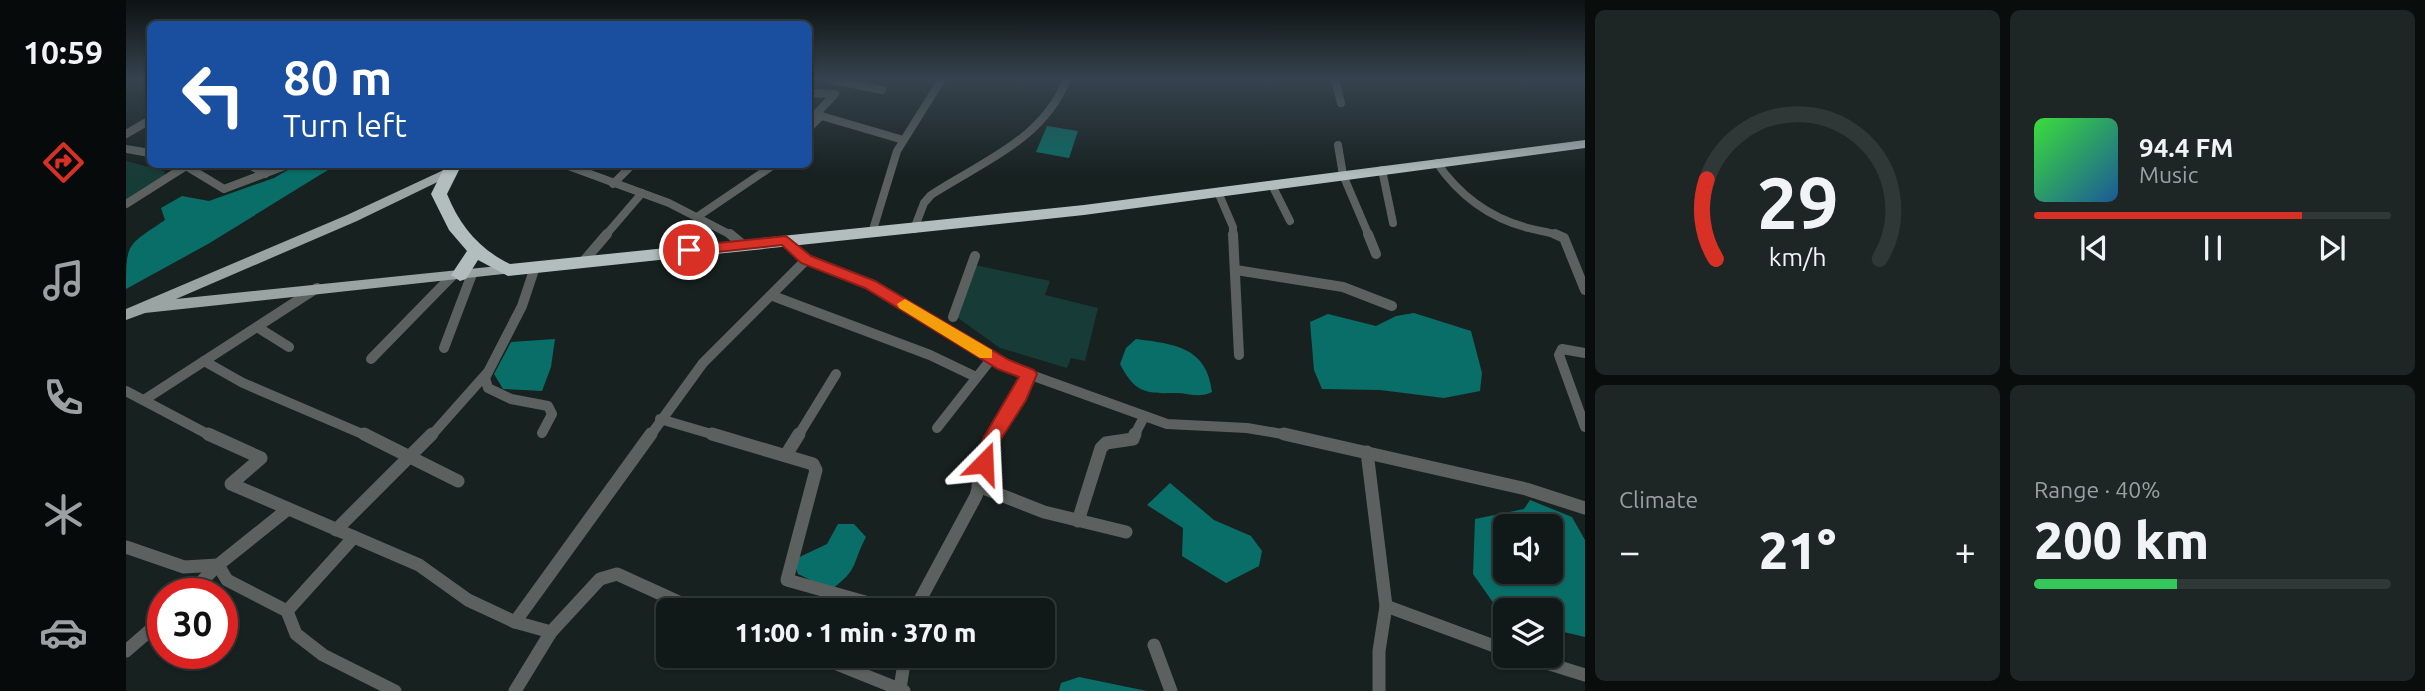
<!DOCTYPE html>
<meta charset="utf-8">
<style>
:root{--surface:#111918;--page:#1e2625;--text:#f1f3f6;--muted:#9ca0a2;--line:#303837;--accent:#d93025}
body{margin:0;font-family:Ubuntu,sans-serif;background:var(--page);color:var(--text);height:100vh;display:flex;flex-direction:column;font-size:26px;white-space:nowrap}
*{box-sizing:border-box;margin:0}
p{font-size:23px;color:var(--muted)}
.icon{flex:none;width:38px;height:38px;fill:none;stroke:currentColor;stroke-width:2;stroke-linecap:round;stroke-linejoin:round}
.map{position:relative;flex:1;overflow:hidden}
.panel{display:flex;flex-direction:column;gap:10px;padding:10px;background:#090e0d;width:840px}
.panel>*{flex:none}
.hud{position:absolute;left:21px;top:21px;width:665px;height:147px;border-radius:10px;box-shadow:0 2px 5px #0004,0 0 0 2px var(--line);background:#1a4fa0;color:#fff;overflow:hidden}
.fabs{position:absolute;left:1367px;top:514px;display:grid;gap:14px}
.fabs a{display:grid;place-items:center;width:70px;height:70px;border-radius:10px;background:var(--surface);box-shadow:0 2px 5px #0004,0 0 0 2px var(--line);font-size:35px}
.speed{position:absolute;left:21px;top:578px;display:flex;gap:14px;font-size:35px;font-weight:700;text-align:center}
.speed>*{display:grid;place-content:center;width:91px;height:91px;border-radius:50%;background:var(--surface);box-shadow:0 2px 5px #0004,0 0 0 2px var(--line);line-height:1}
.speed .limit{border:10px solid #d22;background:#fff;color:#111}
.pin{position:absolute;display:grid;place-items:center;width:60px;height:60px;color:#fff;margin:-30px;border:4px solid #fff;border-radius:50%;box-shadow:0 2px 7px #0007}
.me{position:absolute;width:77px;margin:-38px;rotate:21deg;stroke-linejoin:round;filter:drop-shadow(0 0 5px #0008)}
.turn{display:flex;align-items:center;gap:24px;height:147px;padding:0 21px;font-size:32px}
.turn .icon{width:91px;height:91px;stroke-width:2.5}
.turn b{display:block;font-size:49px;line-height:60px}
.big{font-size:52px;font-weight:800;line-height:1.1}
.panel .tile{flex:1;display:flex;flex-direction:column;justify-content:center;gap:10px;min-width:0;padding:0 24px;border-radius:10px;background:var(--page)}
.panel .dial{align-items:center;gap:0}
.dial svg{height:182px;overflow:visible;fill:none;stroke:var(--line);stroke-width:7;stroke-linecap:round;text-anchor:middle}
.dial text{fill:var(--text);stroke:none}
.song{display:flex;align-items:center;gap:21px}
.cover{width:84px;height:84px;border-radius:10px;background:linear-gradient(135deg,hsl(120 70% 55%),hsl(210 70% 35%))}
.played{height:7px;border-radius:4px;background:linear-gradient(90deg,var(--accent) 75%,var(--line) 75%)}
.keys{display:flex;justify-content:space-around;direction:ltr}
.heat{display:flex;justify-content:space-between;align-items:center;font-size:38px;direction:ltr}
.charge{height:10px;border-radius:5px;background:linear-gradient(90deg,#34c759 40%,var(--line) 0)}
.panel .tiles{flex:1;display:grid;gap:10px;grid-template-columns:repeat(2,1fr)}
.trip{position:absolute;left:530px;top:598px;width:399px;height:70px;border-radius:10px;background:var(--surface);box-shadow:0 2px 5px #0004,0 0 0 2px var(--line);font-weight:800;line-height:70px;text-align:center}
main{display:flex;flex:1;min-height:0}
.tabs{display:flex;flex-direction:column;width:126px;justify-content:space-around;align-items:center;background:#070a0a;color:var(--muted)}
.tabs .icon{width:49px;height:49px}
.tabs .selected{color:var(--accent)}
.tabs b{font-size:32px;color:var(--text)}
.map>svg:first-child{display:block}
.green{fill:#173b37}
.water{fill:#096e67;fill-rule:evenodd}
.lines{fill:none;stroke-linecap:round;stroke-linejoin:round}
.street-far2{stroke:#5c6160;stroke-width:8}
.street-far1{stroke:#5c6160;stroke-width:10}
.street{stroke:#5c6160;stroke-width:13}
.primary{fill:#9aa4a2;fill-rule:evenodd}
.highway{fill:#b2bebd;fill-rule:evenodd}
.route{fill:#d93025;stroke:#8d1f18;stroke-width:2}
.slow{fill:#f59e0b}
</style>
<main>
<nav class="tabs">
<b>10:59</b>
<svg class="icon selected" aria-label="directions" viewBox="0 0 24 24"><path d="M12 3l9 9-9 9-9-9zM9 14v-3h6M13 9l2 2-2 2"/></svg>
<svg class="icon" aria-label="music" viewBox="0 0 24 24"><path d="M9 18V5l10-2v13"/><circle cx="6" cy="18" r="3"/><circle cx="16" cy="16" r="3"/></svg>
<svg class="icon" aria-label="phone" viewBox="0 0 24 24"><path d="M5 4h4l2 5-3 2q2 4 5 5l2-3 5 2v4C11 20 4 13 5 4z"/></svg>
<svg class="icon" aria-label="climate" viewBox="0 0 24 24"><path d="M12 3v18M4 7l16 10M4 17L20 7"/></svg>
<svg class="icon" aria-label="car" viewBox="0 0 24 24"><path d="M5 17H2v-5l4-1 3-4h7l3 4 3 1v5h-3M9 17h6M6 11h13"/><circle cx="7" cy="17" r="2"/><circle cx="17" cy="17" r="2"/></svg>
</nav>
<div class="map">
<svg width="1459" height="691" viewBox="0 0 1459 691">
<rect width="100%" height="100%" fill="#172120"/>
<g class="green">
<path d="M0,161L38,171L40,179L0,200Z"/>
<path d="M849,265L924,281L919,295L972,308L959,361L945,358L941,368L874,348L825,313Z"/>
</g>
<g class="water">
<path d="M921,126L952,131L943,158L910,152Z"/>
<path d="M172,164L210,165L82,244L0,289C0,242 1,246 39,220L35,208L56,196L83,201L148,178Z"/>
<path d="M1288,313L1345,331L1356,373L1354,391L1318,398L1254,390L1196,389L1188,370L1184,322L1202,314L1250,326L1270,316Z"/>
<path d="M429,339L425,367L416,391L377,389L368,374L385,342Z"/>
<path d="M1010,339C1048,344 1081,347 1086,392C1072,399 1062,392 1047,393C1018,394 1008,391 994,364L1000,348Z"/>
<path d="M1044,483L1088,520L1125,536L1136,551L1133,566L1100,583L1056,556L1057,528L1021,505Z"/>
<path d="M1404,500L1446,517L1459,540V637L1425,629L1424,611H1373L1347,574L1349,519L1398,509ZM1379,527H1424V572H1379Z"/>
<path d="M712,524H728L740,537C725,565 734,568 705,590L672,574L667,560L701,544Z"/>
<path d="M953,677L1021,691H933L935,683Z"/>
</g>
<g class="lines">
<g class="street-far2">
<path d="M702,79L756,90"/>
<path d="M1209,79L1215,103"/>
<path d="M682,93L709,94L690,114"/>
<path d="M682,112L774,139"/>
<path d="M682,129L695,116"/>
<path d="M0,134L24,120"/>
<path d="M1212,145L1217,175L1243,236"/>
<path d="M0,149L24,153"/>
<path d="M1311,163C1333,195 1364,218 1402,228C1413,231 1424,232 1434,236"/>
<path d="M122,164L139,174"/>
<path d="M437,164L543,203L607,236"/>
<path d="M1256,170L1267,223"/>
<path d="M487,184L507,164"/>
<path d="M1146,185L1164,221"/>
<path d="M1092,192L1107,227V236"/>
<path d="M0,204L60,166L98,189L164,164"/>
<path d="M571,217L649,164"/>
<path d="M788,229L798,203L805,195C857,161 917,140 941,79"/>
<path d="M746,233L771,151L816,79"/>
<path d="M479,236L516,193"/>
</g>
<g class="street-far1">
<path d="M604,234L616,244"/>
<path d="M1107,234L1113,355"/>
<path d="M1242,234L1250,254"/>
<path d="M1429,234L1438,238L1459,290"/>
<path d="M660,241L680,260L744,284L877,365L1041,424L1121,428L1168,436"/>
<path d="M457,262L481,234"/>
<path d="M409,267L396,306L359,378L362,388L385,399L422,406L426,414L416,433"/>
<path d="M1110,270L1217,287L1266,306"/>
<path d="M647,296L804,355L850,377"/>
<path d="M827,317L849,256"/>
<path d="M131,327L163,347"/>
<path d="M318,348L346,274"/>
<path d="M1459,353L1436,349L1433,355L1459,427"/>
<path d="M245,359L326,276"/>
<path d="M78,361L117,383L241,436"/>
<path d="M0,391L85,436"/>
<path d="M18,400L191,288"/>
<path d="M534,419L592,436"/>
<path d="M811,428L866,358"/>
<path d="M305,436L361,373"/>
<path d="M524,436L577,363L680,260"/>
<path d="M672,436L710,374"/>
<path d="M867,436L894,395L902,374"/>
<path d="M1008,436L1018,417"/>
</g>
<g class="street">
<path d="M82,434L135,458L105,484L293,565L342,600L389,622L425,632L474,579L491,574L557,604L581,611"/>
<path d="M238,434L332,481"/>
<path d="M586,434L687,464L690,470L661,580L771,611"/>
<path d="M1158,434L1400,489L1459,508"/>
<path d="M1241,452L1260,606L1253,651V691"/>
<path d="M660,455L673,434"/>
<path d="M852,486L918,512L1000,532"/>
<path d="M952,521L975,448L980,443L1007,439L1009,434"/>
<path d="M210,530L306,434"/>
<path d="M0,547L58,567L92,565L101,580L161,611L170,634L197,655L269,691"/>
<path d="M64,593L92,565L162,509"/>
<path d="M1260,606L1379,650"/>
<path d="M161,611L228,537"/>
<path d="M788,611L850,496L868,434"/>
<path d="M389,622L525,434"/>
<path d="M1028,645L1045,691"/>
<path d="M0,651L37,619"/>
<path d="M691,656L778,691"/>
<path d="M1398,656L1459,675"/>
<path d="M774,689L779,656"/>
<path d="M389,691L425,632"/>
</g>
<path class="primary" d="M322,168L328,172L326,175L231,221L50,299L382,265L389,270L387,273L19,313L0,320V309L221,215Z"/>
<path class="highway" d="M1459,140V148L958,215L382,276L352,260L340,279L334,281L325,275L341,251L323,230L305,194L320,164H336L321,194C334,226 353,249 384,264L958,205Z"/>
</g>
<linearGradient id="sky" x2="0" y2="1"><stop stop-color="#0d1212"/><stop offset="0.45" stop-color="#36434e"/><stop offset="1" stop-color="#36434e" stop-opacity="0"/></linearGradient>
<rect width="1459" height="176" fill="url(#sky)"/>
<path class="route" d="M660,236L685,256L749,281L883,360L908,370L911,374L900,400L875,439L864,469H852L849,463L858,437L893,377L872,369L739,288L675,263L656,245L563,255L556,250L563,246Z"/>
<path class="slow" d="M779,299L866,350V358H854L773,308L771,304Z"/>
</svg>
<div class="fabs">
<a><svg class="icon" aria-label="sound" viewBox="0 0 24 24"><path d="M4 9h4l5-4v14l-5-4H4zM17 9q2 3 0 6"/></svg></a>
<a><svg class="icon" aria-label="layers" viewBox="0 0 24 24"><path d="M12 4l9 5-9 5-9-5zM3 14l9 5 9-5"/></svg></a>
</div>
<div class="speed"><div class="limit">30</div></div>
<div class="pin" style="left:563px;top:250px;background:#d93025"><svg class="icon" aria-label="arrive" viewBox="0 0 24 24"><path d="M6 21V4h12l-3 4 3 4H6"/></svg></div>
<svg class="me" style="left:858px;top:463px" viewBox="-20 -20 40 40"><path d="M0-17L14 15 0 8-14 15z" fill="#d93025" stroke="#fff" stroke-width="4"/></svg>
<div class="trip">11:00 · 1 min · 370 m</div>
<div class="hud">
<div class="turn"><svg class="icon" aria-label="left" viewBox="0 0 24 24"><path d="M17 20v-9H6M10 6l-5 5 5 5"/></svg><div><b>80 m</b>Turn left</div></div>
</div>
</div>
<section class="panel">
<div class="tiles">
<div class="tile dial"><svg viewBox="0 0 100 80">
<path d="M14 69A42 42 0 1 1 86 69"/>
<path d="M14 69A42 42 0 0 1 10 34" stroke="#d93025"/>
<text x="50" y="56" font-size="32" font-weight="700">29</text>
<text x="50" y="72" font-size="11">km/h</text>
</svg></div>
<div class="tile">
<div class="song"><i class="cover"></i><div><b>94.4 FM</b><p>Music</p></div></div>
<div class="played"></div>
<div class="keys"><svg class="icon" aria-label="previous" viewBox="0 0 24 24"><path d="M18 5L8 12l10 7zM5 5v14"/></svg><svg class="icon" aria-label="pause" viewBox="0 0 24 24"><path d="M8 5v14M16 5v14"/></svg><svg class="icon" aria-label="next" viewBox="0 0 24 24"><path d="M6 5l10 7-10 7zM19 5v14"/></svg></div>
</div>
<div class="tile"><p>Climate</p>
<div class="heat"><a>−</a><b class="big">21°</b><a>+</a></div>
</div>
<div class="tile"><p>Range · 40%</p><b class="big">200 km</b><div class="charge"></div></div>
</div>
</section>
</main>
